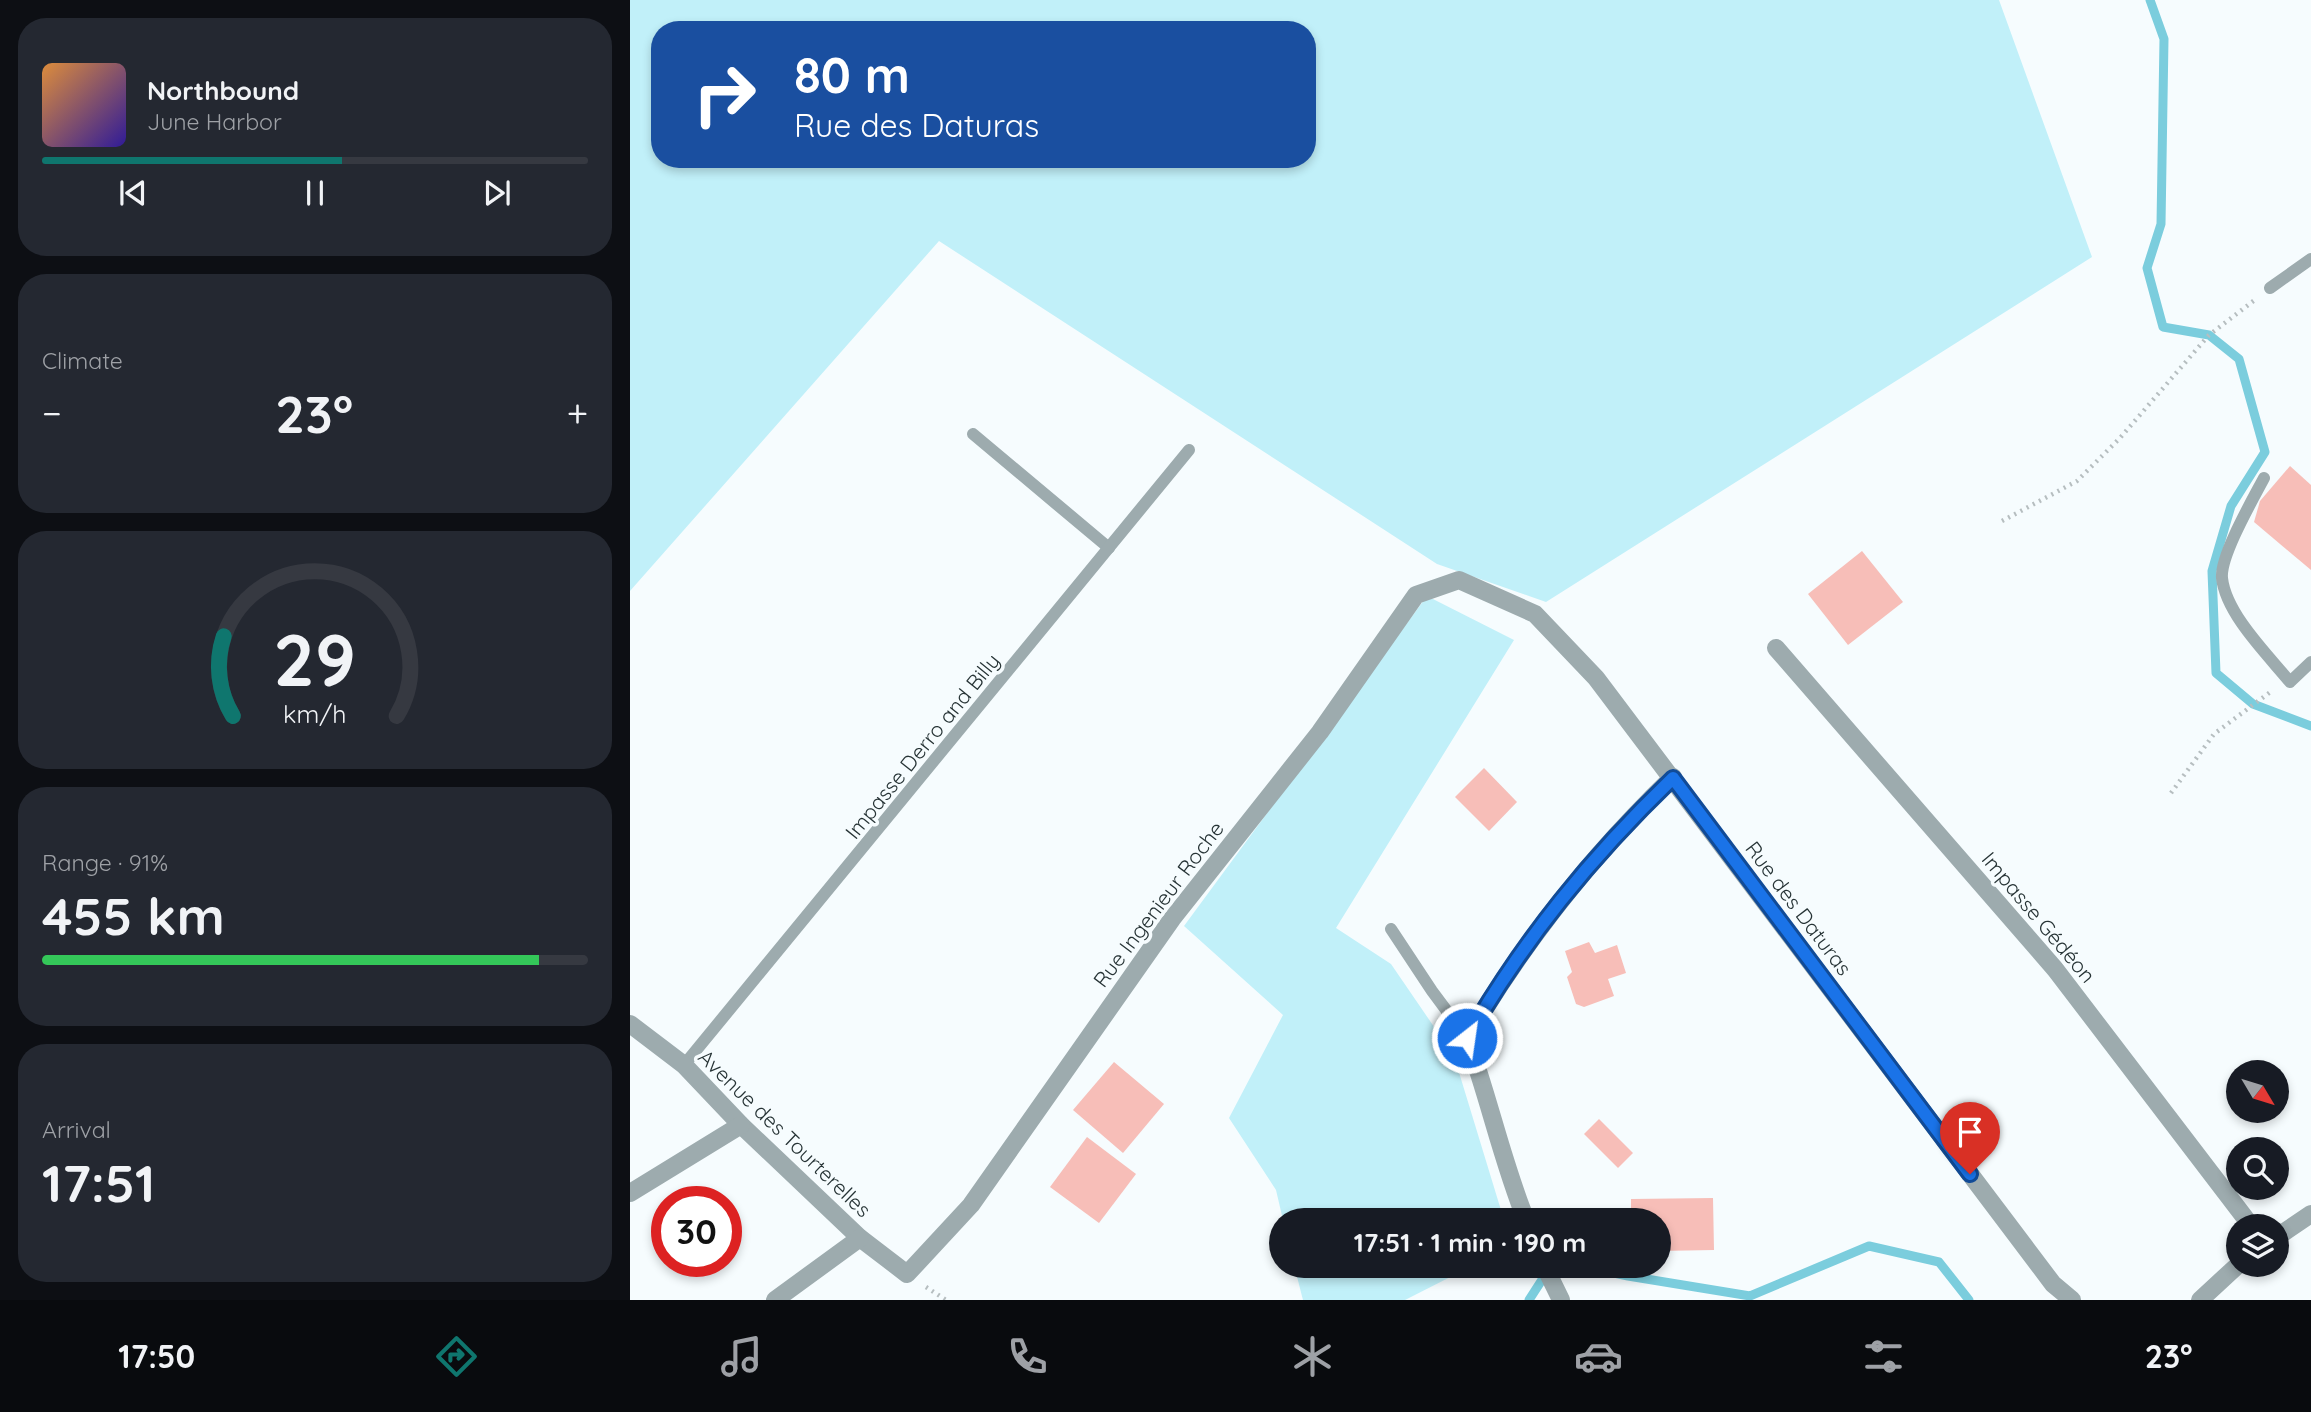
<!DOCTYPE html>
<meta charset="utf-8">
<style>
:root{--surface:#171b24;--page:#242831;--text:#f1f3f6;--muted:#9ea1a6;--line:#363941;--accent:#0f766e}
body{margin:0;font-family:Quicksand,sans-serif;background:var(--page);color:var(--text);height:100vh;display:flex;flex-direction:column;font-size:26px;white-space:nowrap}
*{box-sizing:border-box;margin:0}
p{font-size:23px;color:var(--muted)}
.icon{flex:none;width:38px;height:38px;fill:none;stroke:currentColor;stroke-width:2;stroke-linecap:round;stroke-linejoin:round}
.map{position:relative;flex:1;overflow:hidden}
.sheet{display:flex;flex-direction:column;gap:18px;padding:18px;background:#0d0f14;width:630px}
.sheet>*{flex:none}
.banner{position:absolute;left:21px;top:21px;width:665px;height:147px;border-radius:28px;box-shadow:0 4px 10px #0003;background:#1a4fa0;color:#fff;overflow:hidden}
.needle{width:46px;rotate:128deg}
.controls{position:absolute;left:1596px;top:1060px;display:grid;gap:14px}
.controls a{display:grid;place-items:center;width:63px;height:63px;border-radius:50%;background:var(--surface);box-shadow:0 4px 10px #0003;font-size:35px}
.speed{position:absolute;left:21px;top:1186px;display:flex;gap:14px;font-size:35px;font-weight:700;text-align:center}
.speed>*{display:grid;place-content:center;width:91px;height:91px;border-radius:50%;background:var(--surface);box-shadow:0 4px 10px #0003;line-height:1}
.speed .limit{border:10px solid #d22;background:#fff;color:#111}
.pin{position:absolute;display:grid;place-items:center;width:60px;height:60px;color:#fff;margin:-72px -30px;border-radius:50% 50% 50% 0;rotate:-45deg;box-shadow:0 0 7px #0007}
.pin .icon{rotate:45deg}
.me{position:absolute;width:77px;margin:-38px;rotate:30deg;stroke-linejoin:round;filter:drop-shadow(0 0 5px #0008)}
.turn{display:flex;align-items:center;gap:24px;height:147px;padding:0 28px;font-size:32px}
.turn .icon{width:91px;height:91px;stroke-width:2.5}
.turn b{display:block;font-size:49px;line-height:60px}
.big{font-size:52px;font-weight:700;line-height:1.1}
.sheet .widget{flex:1;display:flex;flex-direction:column;justify-content:center;gap:10px;min-width:0;padding:0 24px;border-radius:28px;background:var(--page)}
.sheet .dial{align-items:center;gap:0}
.dial svg{height:182px;overflow:visible;fill:none;stroke:var(--line);stroke-width:7;stroke-linecap:round;text-anchor:middle}
.dial text{fill:var(--text);stroke:none}
.song{display:flex;align-items:center;gap:21px}
.cover{width:84px;height:84px;border-radius:10px;background:linear-gradient(135deg,hsl(30 70% 55%),hsl(250 70% 35%))}
.played{height:7px;border-radius:4px;background:linear-gradient(90deg,var(--accent) 55%,var(--line) 55%)}
.keys{display:flex;justify-content:space-around;direction:ltr}
.heat{display:flex;justify-content:space-between;align-items:center;font-size:38px;direction:ltr}
.charge{height:10px;border-radius:5px;background:linear-gradient(90deg,#34c759 91%,var(--line) 0)}
.trip{position:absolute;left:639px;top:1208px;width:402px;height:70px;border-radius:35px;background:var(--surface);box-shadow:0 4px 10px #0003;font-weight:700;line-height:70px;text-align:center}
.menu{display:flex;height:112px;justify-content:space-around;align-items:center;background:#090b0e;color:var(--muted)}
.menu .icon{width:49px;height:49px}
.menu .current{color:var(--accent)}
.menu b{font-size:32px;color:var(--text)}
main{display:flex;flex:1;min-height:0}
.map>svg:first-child{display:block}
.green{fill:#c1f0f9;fill-rule:evenodd}
.lines{fill:none;stroke-linecap:round;stroke-linejoin:round}
.stream{stroke:#7bcddd;stroke-width:9}
.building{fill:#f7beb8}
.path{stroke:#b6bec0;stroke-width:4.5;stroke-dasharray:2 5;stroke-linecap:butt}
.service{stroke:#9dabae;stroke-width:12}
.minor{stroke:#9dabae;stroke-width:18}
.route-casing{stroke:#114b97;stroke-width:18}
.route{stroke:#1a73e8;stroke-width:12}
.labels{text-anchor:middle;dominant-baseline:central;stroke-width:7;stroke-linejoin:round;paint-order:stroke}
.street-label{font-size:21px;fill:#273436;stroke:#f6fcfe}
</style>
<main>
<section class="sheet">
<div class="widget">
<div class="song"><i class="cover"></i><div><b>Northbound</b><p>June Harbor</p></div></div>
<div class="played"></div>
<div class="keys"><svg class="icon" aria-label="previous" viewBox="0 0 24 24"><path d="M18 5L8 12l10 7zM5 5v14"/></svg><svg class="icon" aria-label="pause" viewBox="0 0 24 24"><path d="M8 5v14M16 5v14"/></svg><svg class="icon" aria-label="next" viewBox="0 0 24 24"><path d="M6 5l10 7-10 7zM19 5v14"/></svg></div>
</div>
<div class="widget"><p>Climate</p>
<div class="heat"><a>−</a><b class="big">23°</b><a>+</a></div>
</div>
<div class="widget dial"><svg viewBox="0 0 100 80">
<path d="M14 69A42 42 0 1 1 86 69"/>
<path d="M14 69A42 42 0 0 1 10 34" stroke="#0f766e"/>
<text x="50" y="56" font-size="32" font-weight="700">29</text>
<text x="50" y="72" font-size="11">km/h</text>
</svg></div>
<div class="widget"><p>Range · 91%</p><b class="big">455 km</b><div class="charge"></div></div>
<div class="widget"><p>Arrival</p><b class="big">17:51</b></div>
</section>
<div class="map">
<svg width="1681" height="1300" viewBox="0 0 1681 1300">
<rect width="100%" height="100%" fill="#f6fcfe"/>
<g class="green">
<path d="M0,0H1369L1462,257L916,602L807,564L309,241L0,591ZM30,30H677V159H30Z"/>
<path d="M797,596L884,640L706,928L761,964L824,1056L874,1220H653L646,1190L599,1118L653,1015L554,926Z"/>
<path d="M664,1265H844L775,1300H673Z"/>
</g>
<g class="lines">
<g class="stream">
<path d="M1520,0L1534,39L1531,224L1517,268L1533,327L1579,335L1609,359L1635,452L1601,506L1582,571L1586,673L1623,704L1681,726"/>
<path d="M946,1265L998,1276L1120,1296L1239,1246L1309,1262L1339,1300"/>
<path d="M899,1300L917,1272"/>
</g>
</g>
<g class="building">
<path d="M1660,466L1681,485V570L1624,522L1630,501Z"/>
<path d="M1232,551L1273,602L1218,645L1178,594Z"/>
<path d="M854,768L887,802L859,831L825,797Z"/>
<path d="M959,942L965,953L987,945L996,973L978,979L984,996L954,1007L946,1004L937,977L942,972L935,951Z"/>
<path d="M484,1062L534,1104L493,1153L443,1110Z"/>
<path d="M969,1119L1003,1153L988,1168L954,1134Z"/>
<path d="M457,1137L506,1174L469,1223L420,1187Z"/>
<path d="M1083,1198L1084,1250L1029,1251V1220H1001V1199Z"/>
</g>
<g class="lines">
<g class="path">
<path d="M1372,521L1447,481L1490,438L1579,335L1626,299"/>
<path d="M1541,793L1584,734L1643,690"/>
<path d="M296,1287L316,1300"/>
</g>
<g class="service">
<path d="M1640,288L1681,259"/>
<path d="M343,434L479,548"/>
<path d="M1634,478C1623,499 1590,556 1592,578C1596,614 1637,654 1660,682L1681,662"/>
<path d="M761,929L802,991L837,1038"/>
<path d="M54,1065L559,450"/>
</g>
<g class="minor">
<path d="M1146,648L1425,969L1622,1227"/>
<path d="M0,1024L54,1065L111,1125L230,1238L277,1274L341,1205L542,919L690,732L786,595L829,580L905,614L966,678L1423,1284L1442,1300"/>
<path d="M0,1193L111,1125"/>
<path d="M896,1220C872,1161 859,1098 837,1038C894,941 962,855 1043,777"/>
<path d="M1647,1237L1681,1214"/>
<path d="M914,1265L931,1300"/>
<path d="M145,1300L230,1238"/>
<path d="M1570,1300L1608,1265"/>
</g>
</g>
<g class="lines">
<g class="route-casing">
<path id="route" d="M837,1038C895,938 960,858 1043,778L1340,1174"/>
</g>
<use href="#route" class="route"/>
</g>
<g class="labels">
<g class="street-label">
<text transform="translate(292 746) rotate(-51)">Impasse Derro and Billy</text>
<text transform="translate(528 904) rotate(-53)">Rue Ingenieur Roche</text>
<text transform="translate(1169 908) rotate(53)">Rue des Daturas</text>
<text transform="translate(1409 917) rotate(50)">Impasse Gédéon</text>
<text transform="translate(155 1133) rotate(44)">Avenue des Tourterelles</text>
</g>
</g>
</svg>
<div class="controls">
<a><svg class="needle" viewBox="-14 -14 28 28"><path d="M0-13l5 13h-10z" fill="#e53935"/><path d="M0 13l5-13h-10z" fill="#9ea1a6"/></svg></a>
<a><svg class="icon" aria-label="search" viewBox="0 0 24 24"><circle cx="10" cy="10" r="6"/><path d="M15 15l6 6"/></svg></a>
<a><svg class="icon" aria-label="layers" viewBox="0 0 24 24"><path d="M12 4l9 5-9 5-9-5zM3 14l9 5 9-5"/></svg></a>
</div>
<div class="speed"><div class="limit">30</div></div>
<div class="pin" style="left:1340px;top:1174px;background:#d93025"><svg class="icon" aria-label="arrive" viewBox="0 0 24 24"><path d="M6 21V4h12l-3 4 3 4H6"/></svg></div>
<svg class="me" style="left:837px;top:1038px" viewBox="-20 -20 40 40"><circle r="17" fill="#1a73e8" stroke="#fff" stroke-width="3"/><path d="M0-11L8 9 0 5-8 9z" fill="#fff"/></svg>
<div class="trip">17:51 · 1 min · 190 m</div>
<div class="banner">
<div class="turn"><svg class="icon" aria-label="right" viewBox="0 0 24 24"><path d="M7 20v-9h11M14 6l5 5-5 5"/></svg><div><b>80 m</b>Rue des Daturas</div></div>
</div>
</div>
</main>
<nav class="menu">
<b>17:50</b>
<svg class="icon current" aria-label="directions" viewBox="0 0 24 24"><path d="M12 3l9 9-9 9-9-9zM9 14v-3h6M13 9l2 2-2 2"/></svg>
<svg class="icon" aria-label="music" viewBox="0 0 24 24"><path d="M9 18V5l10-2v13"/><circle cx="6" cy="18" r="3"/><circle cx="16" cy="16" r="3"/></svg>
<svg class="icon" aria-label="phone" viewBox="0 0 24 24"><path d="M5 4h4l2 5-3 2q2 4 5 5l2-3 5 2v4C11 20 4 13 5 4z"/></svg>
<svg class="icon" aria-label="climate" viewBox="0 0 24 24"><path d="M12 3v18M4 7l16 10M4 17L20 7"/></svg>
<svg class="icon" aria-label="car" viewBox="0 0 24 24"><path d="M5 17H2v-5l4-1 3-4h7l3 4 3 1v5h-3M9 17h6M6 11h13"/><circle cx="7" cy="17" r="2"/><circle cx="17" cy="17" r="2"/></svg>
<svg class="icon" aria-label="filters" viewBox="0 0 24 24"><path d="M4 7h16M4 17h16"/><circle cx="9" cy="7" r="2"/><circle cx="15" cy="17" r="2"/></svg>
<b>23°</b>
</nav>
